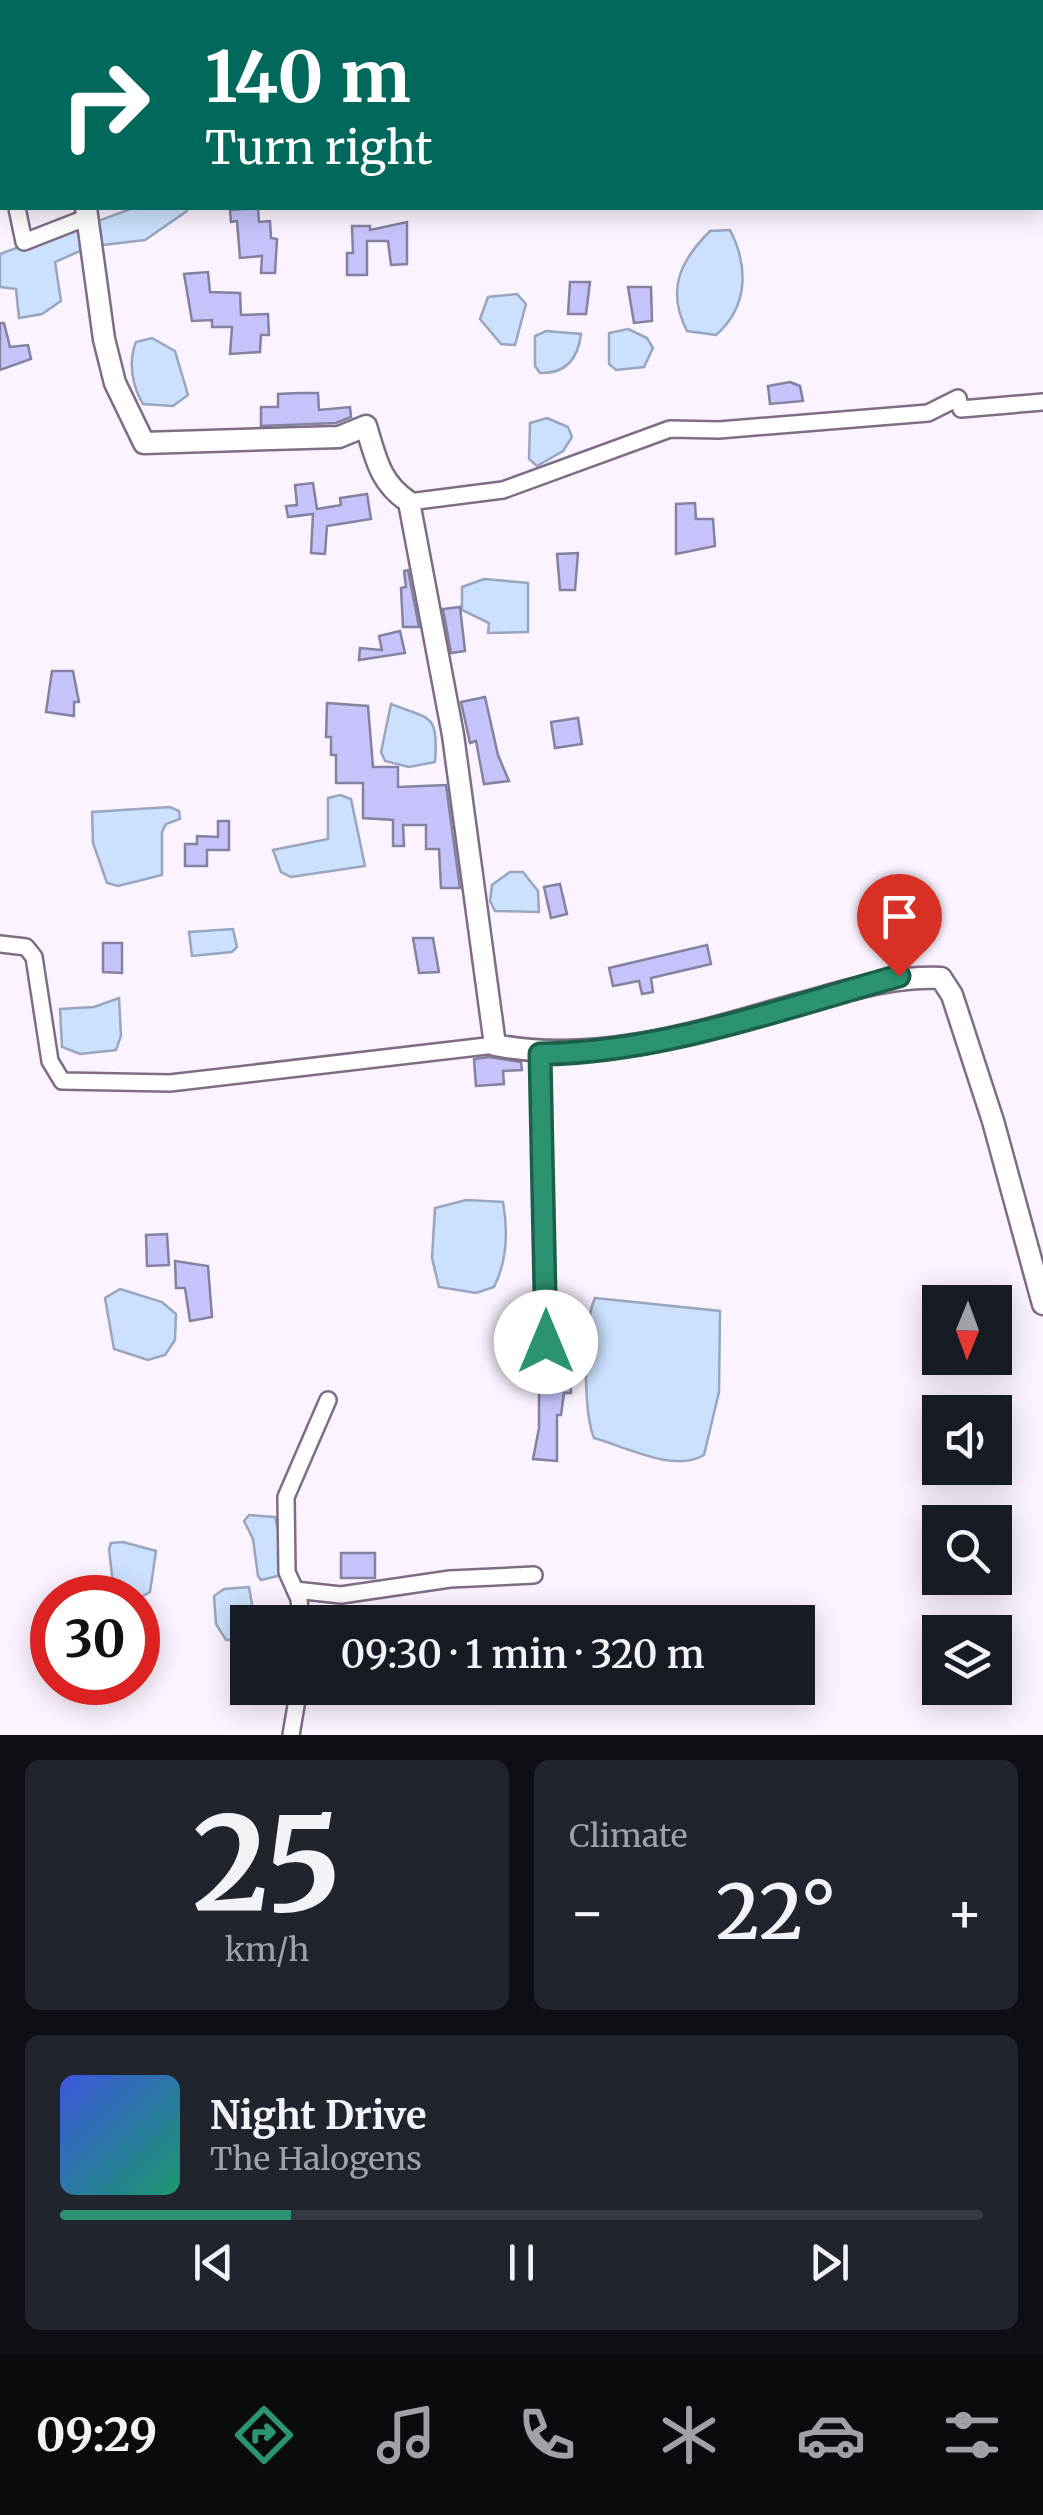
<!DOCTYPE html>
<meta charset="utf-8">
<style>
:root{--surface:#171b24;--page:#20242c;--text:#f1f3f6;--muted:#9ea1a6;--line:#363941;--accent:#2b9370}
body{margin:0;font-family:Merriweather,serif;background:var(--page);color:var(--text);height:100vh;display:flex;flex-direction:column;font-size:38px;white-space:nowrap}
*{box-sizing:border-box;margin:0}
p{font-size:32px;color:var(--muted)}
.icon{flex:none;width:55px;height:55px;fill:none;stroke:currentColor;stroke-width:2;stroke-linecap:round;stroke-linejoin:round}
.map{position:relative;height:1735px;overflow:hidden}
.panel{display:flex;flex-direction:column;gap:25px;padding:25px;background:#0d0f14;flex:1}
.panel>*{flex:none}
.hud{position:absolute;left:0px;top:0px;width:1045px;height:210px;box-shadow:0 5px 25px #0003;background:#00695c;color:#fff;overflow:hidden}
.needle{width:65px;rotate:181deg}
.buttons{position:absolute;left:922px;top:1285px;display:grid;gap:20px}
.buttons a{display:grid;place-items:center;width:90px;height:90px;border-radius:0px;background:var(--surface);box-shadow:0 5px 25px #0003;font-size:50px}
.speed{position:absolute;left:30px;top:1575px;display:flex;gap:20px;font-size:50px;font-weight:700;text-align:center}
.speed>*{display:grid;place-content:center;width:130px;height:130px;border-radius:50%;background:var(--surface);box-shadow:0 5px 25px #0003;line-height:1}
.speed .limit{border:15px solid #d22;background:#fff;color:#111}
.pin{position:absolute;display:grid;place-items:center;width:85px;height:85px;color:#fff;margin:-102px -42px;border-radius:50% 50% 50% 0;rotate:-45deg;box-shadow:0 0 10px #0007}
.pin .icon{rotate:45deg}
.me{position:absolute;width:110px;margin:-55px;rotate:0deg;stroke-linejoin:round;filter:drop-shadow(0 0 8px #0008)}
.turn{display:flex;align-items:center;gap:35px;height:210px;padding:0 40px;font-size:45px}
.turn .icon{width:130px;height:130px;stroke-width:2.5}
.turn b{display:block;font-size:70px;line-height:85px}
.big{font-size:75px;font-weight:600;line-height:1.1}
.panel .tile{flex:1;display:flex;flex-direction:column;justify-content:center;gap:15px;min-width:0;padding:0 35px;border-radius:15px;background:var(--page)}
.panel .dial{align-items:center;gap:0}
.dial b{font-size:130px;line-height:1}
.song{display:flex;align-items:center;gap:30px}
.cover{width:120px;height:120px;border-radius:15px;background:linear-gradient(135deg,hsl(230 70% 55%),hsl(160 70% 35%))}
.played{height:10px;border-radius:5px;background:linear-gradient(90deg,var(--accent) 25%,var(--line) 25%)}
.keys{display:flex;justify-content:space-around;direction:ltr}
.heat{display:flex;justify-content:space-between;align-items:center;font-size:55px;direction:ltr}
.panel .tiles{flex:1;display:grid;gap:25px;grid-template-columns:1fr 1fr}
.tile:last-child{grid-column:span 2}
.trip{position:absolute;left:230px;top:1605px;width:585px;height:100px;border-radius:0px;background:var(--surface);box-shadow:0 5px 25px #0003;font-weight:600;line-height:100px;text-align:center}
.menu{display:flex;height:160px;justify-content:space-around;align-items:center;background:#090b0e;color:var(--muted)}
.menu .icon{width:70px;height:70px}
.menu .active{color:var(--accent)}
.menu b{font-size:45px;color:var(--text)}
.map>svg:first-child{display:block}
.water{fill:#cce1fe;stroke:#99a6bd;stroke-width:2.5}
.building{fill:#c5c3fa;stroke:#83829f;stroke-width:2.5}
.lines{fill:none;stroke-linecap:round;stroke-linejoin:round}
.minor-casing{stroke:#7f6d86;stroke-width:20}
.tertiary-casing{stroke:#7f6d86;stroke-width:25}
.minor{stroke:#fff;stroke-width:15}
.tertiary{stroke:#fff;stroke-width:20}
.route-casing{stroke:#1c6049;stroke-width:25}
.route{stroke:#2b9370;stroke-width:18}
</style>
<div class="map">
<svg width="1043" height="1735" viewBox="0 0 1043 1735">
<rect width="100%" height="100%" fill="#fbf3ff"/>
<g class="water">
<path d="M133,208H187V211L145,240L102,245L98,221Z"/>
<path d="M81,224L87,248L55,262L61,301L42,314L19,318L16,289L0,287V254Z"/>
<path d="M730,230C749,267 748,307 716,335L687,331C666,290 680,261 710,231Z"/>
<path d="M517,294L526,304L515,345L501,344L480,319L488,297Z"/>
<path d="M628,329L647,338L653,348L644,367L616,370L609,364V333Z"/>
<path d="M546,331L581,334C578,358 566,374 540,373L535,366V336Z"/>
<path d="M152,338L175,351L188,395L173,406L143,404C132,386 128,361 136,342Z"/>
<path d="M547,418L568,427L572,437L563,451L537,466L529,459L530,423Z"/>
<path d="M484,579L528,583V632L488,633L489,623L462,610V587Z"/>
<path d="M391,704C430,720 439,712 435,762L409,767L385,761L381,752Z"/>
<path d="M340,795L351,799L365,866L291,877L281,872L273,850L328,839V798Z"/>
<path d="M170,807L179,811L180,819L166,824L162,832V875L118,886L107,883L93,843L92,812Z"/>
<path d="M510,872H523L538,891L539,912L495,911L490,901L492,885Z"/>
<path d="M233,929L237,947L232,952L192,956L189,932Z"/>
<path d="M119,998L121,1036L116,1050L80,1054L62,1047L60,1009L94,1007Z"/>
<path d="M466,1200L503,1202C508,1230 507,1261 494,1287L476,1293L439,1287L432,1258L435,1208Z"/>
<path d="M120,1289L162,1302L176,1314L175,1340L165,1355L148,1360L114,1349L105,1298Z"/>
<path d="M595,1298L720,1311L719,1392L704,1455C674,1473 626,1447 594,1438C583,1414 583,1322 595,1298Z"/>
<path d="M249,1515L275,1517L283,1549L282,1575L261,1580L258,1576L253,1539L244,1521Z"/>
<path d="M123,1542L156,1551L150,1592L138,1599L117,1597L114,1592L109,1549L111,1543Z"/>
<path d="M249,1587L255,1622H248L244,1640H226L216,1624L214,1596L224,1589Z"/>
<path d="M431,1688H495L489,1704L438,1703Z"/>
</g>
<g class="building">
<path d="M258,208L259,222L270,221L271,238L277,239L275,273H261L262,256L240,258L237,221L231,222L230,210Z"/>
<path d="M407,222V264L391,265L388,241H367V275H347V253H353L352,226H370V230Z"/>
<path d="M208,272L210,292L240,293L241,315L268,314L269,335H261L260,352L230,354L232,327H212V320L192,321L184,274Z"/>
<path d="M570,282H590L586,314H568Z"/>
<path d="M628,287H651L652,321L634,323Z"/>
<path d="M0,323H4L10,347L28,345L31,359L0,370Z"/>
<path d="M790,382L800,386L803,401L770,404L768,386Z"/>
<path d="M299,393H318L319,410L350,407L351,417L336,423L261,426V407H278V394Z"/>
<path d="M313,483L317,509L341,505L340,498L367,494L371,519L327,526L325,554L311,553L313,514L288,517L286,506L297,505L295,485Z"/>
<path d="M695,503L696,519H713L715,546L676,554V504Z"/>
<path d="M578,553L575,590H560L557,554Z"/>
<path d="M408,570L419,627H403L401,588L406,587L404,571Z"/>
<path d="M460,607L465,651L451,653L443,609Z"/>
<path d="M400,631L405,653L359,660L360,648L382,650L379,636Z"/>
<path d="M52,671H73L79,702H74V716L46,712Z"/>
<path d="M485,697L498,755L509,781L484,784L476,741L470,743L461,702Z"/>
<path d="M327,703L368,706L373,767H398V787L446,785L460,888H441L439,849H426V825H403L404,846H393V820L363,818V783H336V755H331V737H326Z"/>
<path d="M578,718L582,744L555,748L551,722Z"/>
<path d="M218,821H229V850H207V866H185V844H197V836L218,837Z"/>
<path d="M560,884L567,914L551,918L544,887Z"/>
<path d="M413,938H433L439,972L419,973Z"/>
<path d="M103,943H122V973L103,972Z"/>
<path d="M707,945L711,964L651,978L653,992L642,994L639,981L613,986L609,968Z"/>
<path d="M489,1057L521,1062L522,1070L503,1071L504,1084L476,1086L474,1059Z"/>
<path d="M167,1234L169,1265L147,1266L146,1235Z"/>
<path d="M175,1261L208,1266L212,1317L190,1321L185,1288H176Z"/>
<path d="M570,1352L571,1393H564L561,1415H557V1461L533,1459L539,1428V1372H527V1358Z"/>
<rect x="341" y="1553" width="34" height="25"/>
</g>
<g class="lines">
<g class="minor-casing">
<g id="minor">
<path d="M1042,74H1043"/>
<path d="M0,134L2,126"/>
<path d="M17,208L24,242L88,217"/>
<path d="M409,502L503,490L670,429L719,430L928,413L958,398L961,409L1043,402"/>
<path d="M0,944L26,947L34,957L50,1061L62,1081L170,1083L495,1045"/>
<path d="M540,1054L545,1342"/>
<path d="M295,1590L341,1595L450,1579L534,1575"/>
<path d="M301,1622L299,1599L287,1572L286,1497L328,1400"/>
<path d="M291,1735L299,1688"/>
</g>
</g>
<g class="tertiary-casing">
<g id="tertiary">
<path d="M42,0L43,2"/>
<path d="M86,208L104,339L115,383L144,443L339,437L366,426C376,459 380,483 409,502L453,735L495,1045C597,1065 700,1032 798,1004C847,991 890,976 941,978L952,995L993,1121L1043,1304"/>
</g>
</g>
<use href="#minor" class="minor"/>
<use href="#tertiary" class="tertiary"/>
</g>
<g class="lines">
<g class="route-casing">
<path id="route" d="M546,1342L540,1054C661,1053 783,1008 899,976"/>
</g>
<use href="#route" class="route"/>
</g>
</svg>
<div class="buttons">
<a><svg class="needle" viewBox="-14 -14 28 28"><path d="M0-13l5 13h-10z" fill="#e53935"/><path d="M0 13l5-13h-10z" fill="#9ea1a6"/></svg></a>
<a><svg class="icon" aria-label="sound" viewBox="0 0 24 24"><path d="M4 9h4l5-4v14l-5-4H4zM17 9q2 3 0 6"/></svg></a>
<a><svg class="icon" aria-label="search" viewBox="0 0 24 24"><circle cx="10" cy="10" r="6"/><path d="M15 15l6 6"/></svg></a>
<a><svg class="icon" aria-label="layers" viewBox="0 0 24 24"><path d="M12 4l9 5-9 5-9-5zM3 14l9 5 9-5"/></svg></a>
</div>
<div class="speed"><div class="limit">30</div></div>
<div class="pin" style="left:899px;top:976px;background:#d93025"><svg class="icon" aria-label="arrive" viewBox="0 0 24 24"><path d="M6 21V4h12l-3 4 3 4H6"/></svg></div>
<svg class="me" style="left:546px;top:1342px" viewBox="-20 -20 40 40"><circle r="19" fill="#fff"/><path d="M0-13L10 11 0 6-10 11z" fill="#2b9370"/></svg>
<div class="trip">09:30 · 1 min · 320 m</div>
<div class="hud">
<div class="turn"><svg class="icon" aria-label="right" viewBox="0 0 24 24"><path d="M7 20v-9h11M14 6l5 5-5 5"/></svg><div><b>140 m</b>Turn right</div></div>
</div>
</div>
<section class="panel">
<div class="tiles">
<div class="tile dial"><b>25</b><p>km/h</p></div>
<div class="tile"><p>Climate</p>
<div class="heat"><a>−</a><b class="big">22°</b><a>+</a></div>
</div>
<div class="tile">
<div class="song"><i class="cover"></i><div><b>Night Drive</b><p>The Halogens</p></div></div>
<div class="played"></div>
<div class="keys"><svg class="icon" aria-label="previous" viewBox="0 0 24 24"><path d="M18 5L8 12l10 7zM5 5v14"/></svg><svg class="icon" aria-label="pause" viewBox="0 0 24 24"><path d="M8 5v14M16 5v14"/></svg><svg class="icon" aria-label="next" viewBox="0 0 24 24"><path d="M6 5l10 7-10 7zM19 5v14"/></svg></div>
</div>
</div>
</section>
<nav class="menu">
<b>09:29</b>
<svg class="icon active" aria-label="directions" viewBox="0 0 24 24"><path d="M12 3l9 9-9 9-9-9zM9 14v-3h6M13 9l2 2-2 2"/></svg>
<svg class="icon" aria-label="music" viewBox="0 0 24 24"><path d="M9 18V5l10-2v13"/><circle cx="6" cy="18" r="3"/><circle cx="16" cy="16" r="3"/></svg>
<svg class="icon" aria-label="phone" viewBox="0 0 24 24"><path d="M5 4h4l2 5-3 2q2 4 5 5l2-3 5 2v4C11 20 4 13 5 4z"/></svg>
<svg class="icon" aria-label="climate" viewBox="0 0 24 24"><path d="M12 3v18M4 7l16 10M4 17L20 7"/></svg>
<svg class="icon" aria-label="car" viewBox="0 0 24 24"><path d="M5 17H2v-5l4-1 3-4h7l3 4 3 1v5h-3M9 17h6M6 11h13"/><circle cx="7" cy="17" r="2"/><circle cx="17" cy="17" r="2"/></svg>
<svg class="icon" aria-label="filters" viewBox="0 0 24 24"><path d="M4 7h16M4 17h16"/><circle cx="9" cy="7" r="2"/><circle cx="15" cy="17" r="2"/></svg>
</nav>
